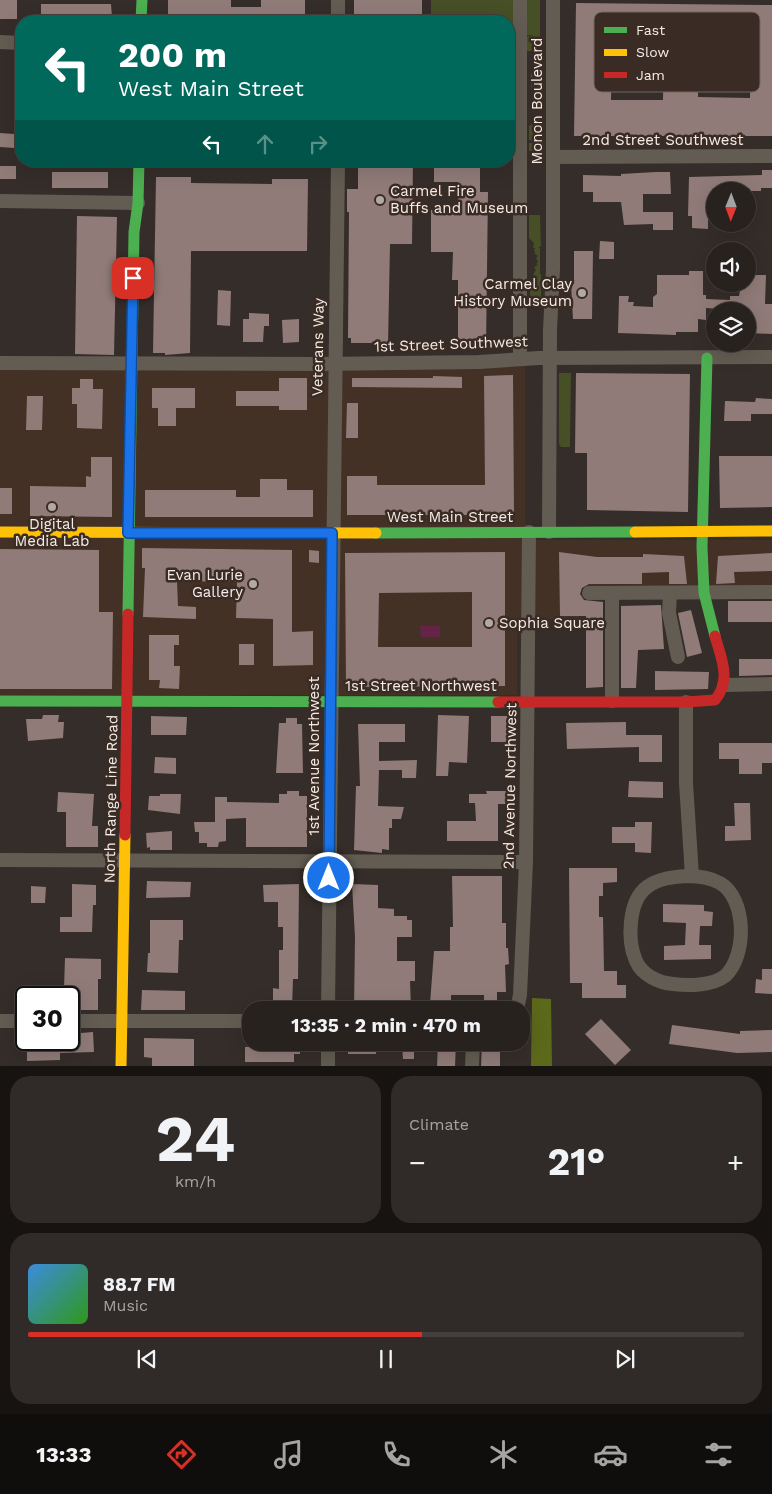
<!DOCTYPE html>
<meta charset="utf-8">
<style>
:root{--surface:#28221f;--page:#302a28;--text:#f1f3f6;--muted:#a5a4a4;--line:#443f3d;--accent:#d93025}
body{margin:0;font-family:"Work Sans",sans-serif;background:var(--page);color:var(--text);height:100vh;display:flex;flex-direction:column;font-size:19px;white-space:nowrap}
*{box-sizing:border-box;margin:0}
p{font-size:16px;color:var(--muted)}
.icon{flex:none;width:28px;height:28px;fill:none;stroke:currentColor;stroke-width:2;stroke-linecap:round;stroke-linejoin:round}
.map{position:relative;height:1066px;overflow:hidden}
.side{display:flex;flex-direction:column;gap:10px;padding:10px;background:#161311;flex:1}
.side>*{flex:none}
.banner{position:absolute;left:15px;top:15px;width:500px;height:152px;border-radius:20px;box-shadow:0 5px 20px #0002,0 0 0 1px var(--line);background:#00695c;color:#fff;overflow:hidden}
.needle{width:32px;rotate:181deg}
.tools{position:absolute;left:706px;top:182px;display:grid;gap:10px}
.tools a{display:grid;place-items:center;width:50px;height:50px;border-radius:50%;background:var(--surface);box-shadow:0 5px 20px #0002,0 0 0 1px var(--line);font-size:25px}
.speed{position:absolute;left:15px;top:986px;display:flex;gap:10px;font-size:25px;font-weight:700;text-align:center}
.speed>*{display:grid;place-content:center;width:65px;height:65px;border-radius:50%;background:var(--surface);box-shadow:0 5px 20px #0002,0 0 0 1px var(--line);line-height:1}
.speed .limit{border:2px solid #111;border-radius:8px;background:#fff;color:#111}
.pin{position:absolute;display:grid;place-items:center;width:42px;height:42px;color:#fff;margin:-21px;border-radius:10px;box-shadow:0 2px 8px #0006}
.me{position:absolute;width:55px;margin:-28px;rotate:0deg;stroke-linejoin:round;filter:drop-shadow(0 0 4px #0008)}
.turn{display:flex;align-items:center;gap:18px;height:105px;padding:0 20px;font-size:22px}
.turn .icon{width:65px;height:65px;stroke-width:2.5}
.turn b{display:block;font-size:35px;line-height:42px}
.lanes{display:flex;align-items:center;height:48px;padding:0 20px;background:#0003;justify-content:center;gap:25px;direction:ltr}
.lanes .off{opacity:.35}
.big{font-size:38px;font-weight:700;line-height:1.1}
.side .card{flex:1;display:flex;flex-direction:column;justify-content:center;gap:8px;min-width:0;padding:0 18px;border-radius:20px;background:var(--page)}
.side .dial{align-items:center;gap:0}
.dial b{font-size:65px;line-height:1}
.song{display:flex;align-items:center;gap:15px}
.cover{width:60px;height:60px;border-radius:8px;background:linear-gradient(135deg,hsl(210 70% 55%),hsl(110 70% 35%))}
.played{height:5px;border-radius:2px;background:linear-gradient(90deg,var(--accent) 55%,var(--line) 55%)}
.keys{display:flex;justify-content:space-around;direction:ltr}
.heat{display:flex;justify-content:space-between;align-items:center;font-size:28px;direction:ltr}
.side .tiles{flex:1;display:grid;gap:10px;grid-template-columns:1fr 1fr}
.card:last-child{grid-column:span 2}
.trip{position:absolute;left:242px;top:1001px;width:288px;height:50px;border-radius:20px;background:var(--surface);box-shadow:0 5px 20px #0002,0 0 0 1px var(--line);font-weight:700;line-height:50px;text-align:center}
.tabs{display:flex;height:80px;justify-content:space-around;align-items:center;background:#100e0c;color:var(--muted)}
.tabs .icon{width:35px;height:35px}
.tabs .on{color:var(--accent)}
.tabs b{font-size:22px;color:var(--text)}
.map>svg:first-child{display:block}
.built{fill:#433126}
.green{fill:#474f27}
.forest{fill:#5c681a}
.water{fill:#652447}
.building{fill:#907b78;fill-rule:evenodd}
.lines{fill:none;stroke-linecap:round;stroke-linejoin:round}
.street{stroke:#625c52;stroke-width:14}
.fast{stroke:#4caf50;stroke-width:11}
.slow{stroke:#ffc107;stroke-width:11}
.jam{stroke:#c62828;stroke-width:11}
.route-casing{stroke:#114b97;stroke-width:12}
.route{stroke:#1a73e8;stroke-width:9}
.poi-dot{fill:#b2a9a4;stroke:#3a2c24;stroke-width:2}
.labels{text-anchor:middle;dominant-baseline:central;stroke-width:5;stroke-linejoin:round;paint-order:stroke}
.street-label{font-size:15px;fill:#f5ece7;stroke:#3a2c24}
.poi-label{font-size:15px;fill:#f5ece7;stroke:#3a2c24;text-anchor:start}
.key{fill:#3a2c24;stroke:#72665e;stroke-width:1}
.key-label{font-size:14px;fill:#f5ece7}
</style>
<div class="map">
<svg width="772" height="1067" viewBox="0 0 772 1067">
<rect width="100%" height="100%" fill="#352d29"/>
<path class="built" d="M0,366H525V540H772V588H580L579,619L517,620V695H0Z"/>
<g class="green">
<path d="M431,0H540V46H534V51H525L524,37L534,35H509V21H431Z"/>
<path d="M535,59L538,60L534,82L537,103L534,104L530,78Z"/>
<path d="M535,122L540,124V136L536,137L540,138V145H535V149L539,151H529V143H532L531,140H529V126Z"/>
<path d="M529,215H540L541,246L538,248H540V273L539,274H541V302L530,303V283L535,276L533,275L536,270L534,267L538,265L536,264L538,262L536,258L538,256L535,254L534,249L536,248H533L534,243L529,238Z"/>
<path d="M559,373H571L570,447H561L559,444Z"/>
</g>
<path class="forest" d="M532,998L551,999L552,1066H531Z"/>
<path class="water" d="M420,626H440V637H421Z"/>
<g class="building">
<rect x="0" y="0" width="17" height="19"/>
<path d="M168,0H231V7H261V0H305V21L168,20Z"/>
<rect x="354" y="0" width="68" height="21"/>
<path d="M576,3L772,5V136H574ZM699,40L751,41L750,98L698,97ZM612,41L664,42L663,100H611Z"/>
<path d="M41,4H111L112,17H104L105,21H41Z"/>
<path d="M0,133L14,134V148L0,147Z"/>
<path d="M358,161H413L412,244H390L388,346H377V343H351V338H348L349,212H347V189H358Z"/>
<path d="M434,161H480V192H488L486,349H454V339H458V280H452L453,252H431V210H458V182H434Z"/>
<rect x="0" y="166" width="16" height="13"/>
<path d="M762,170H772V188H761V191H713V206H708V229L692,228V216H688L689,177L762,175Z"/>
<rect x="52" y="172" width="56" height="16"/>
<path d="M656,172H670L671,194H643V212H673V230H653V224L624,225L621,202H593V192H583V175L621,176V174Z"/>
<path d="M156,177H191V183L272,184V179H308L307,251H191L190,353L165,355V353H153Z"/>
<path d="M77,216L117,217L114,355L75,354Z"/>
<path d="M600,241L614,242V259H599Z"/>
<path d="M574,251H593L592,319H573L571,284H574Z"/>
<path d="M689,271H703V295H706V299L730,300V296H739L741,284H748V275H766L765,304H772V334L748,333V311L706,308V320L698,319V332H676V335L618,333L619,296H629L628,302H634L633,306L653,307V297L657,294V275H689Z"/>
<path d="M218,290L231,291L230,326L217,325Z"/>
<path d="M249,313L269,314V326H264L263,342H243V319H249Z"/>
<path d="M299,319V342L283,343L282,320Z"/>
<path d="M576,373L690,374L688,512L587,510V453H575Z"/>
<path d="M513,375L514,515H347V476H377V485H485L484,376Z"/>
<path d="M433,376L462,377V388L352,387V378H433Z"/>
<path d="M279,378H307V410H279V406H236V391H279Z"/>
<path d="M80,379H93V389H103L102,429L77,428V404H72V388H80Z"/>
<path d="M152,388H195V408H176V426H158V408H152Z"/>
<path d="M27,396H43L42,430H26Z"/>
<path d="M756,398L772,399V414H751V421H724L725,401L755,402Z"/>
<path d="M347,403H358V438H346Z"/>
<path d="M719,456H772V507L720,508Z"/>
<path d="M91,457H112V517L30,516V486L86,487V476L91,477Z"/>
<path d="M260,479H287V490H313V517H145V490H236V497H260Z"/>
<rect x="0" y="488" width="12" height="26"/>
<path d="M142,548L292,550V632L313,631V665L273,666V619L236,618L237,582L177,581L178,606L196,607V619L143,617L145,568H142Z"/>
<path d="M0,549L99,550V612H113L112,689H0Z"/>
<path d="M309,550L319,551V563L309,562Z"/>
<path d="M505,552V686L346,687L345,553ZM472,592V647H378L379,593Z"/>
<path d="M559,552L597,557H643V554L684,556L687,584H669V572L642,573V584H589L582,588L580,594L584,600L603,602V687L586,688V616H560Z"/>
<path d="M772,553V571L734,572L735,583L716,584L718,556Z"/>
<rect x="728" y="601" width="44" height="21"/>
<path d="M661,605L664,649L638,650L636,688H621V606Z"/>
<path d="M691,610L702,653L687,657L678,613Z"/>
<path d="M149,635H179V645H174V666H180L179,689L159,688L160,680H149Z"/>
<rect x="239" y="644" width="15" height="21"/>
<path d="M739,659H772V675L739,676Z"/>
<path d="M655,671L709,672L708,689L655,690Z"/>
<path d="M43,715H59L58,722H64L63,738L28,741L26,719H42Z"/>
<path d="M438,715L469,716L467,763L449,762L448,776H436Z"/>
<path d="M151,716L187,717L186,735H151Z"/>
<path d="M491,716H508L507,742H491Z"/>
<path d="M286,718H297V724H302L303,773H276L279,723H286Z"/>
<path d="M626,722V735H662V762H639V747L567,749L566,723Z"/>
<path d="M358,724H405V742H379V761L417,760L416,778H402V770H379L378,806L404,807L401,819H392V828H389V850L382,849V853L354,850L356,786H360Z"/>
<path d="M719,743H772V763H762V774H739V759H719Z"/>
<path d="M155,757L176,758V774L154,773Z"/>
<path d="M629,781L663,782V798L628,797Z"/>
<path d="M287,791H299V796H307V847H246V818L226,819V841L219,842L218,847H207V843H199V832H195L194,822H215V797H227V802L279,803V794H287Z"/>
<path d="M486,791H508V804H498V841H447V821H476L475,803H469V794H487Z"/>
<path d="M58,792L94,794L92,826H98V847H66V812H57Z"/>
<path d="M160,794H181L180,814L148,810L149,796H160Z"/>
<path d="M734,803H750L751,840L725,841V826H735Z"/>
<path d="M635,822H652L651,853L635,852V843H612V827H635Z"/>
<path d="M172,831V850H150V847L147,848L146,833Z"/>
<path d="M569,868H617V882L603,883V896H599V917H603L604,971H617V985H626V998H582V983H570Z"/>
<path d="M452,876H502V923H506V948H508L509,964L505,965L506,992H497V1003H484V995H451V1004H430L434,951H450V927H453Z"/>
<path d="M147,881L191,882L190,897L146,898Z"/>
<path d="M72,884L96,885V905H93L92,932H60V917H72Z"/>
<path d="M299,884L298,979H293L292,1008L273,1007V988L279,989V950H283V927H278V902H264L263,885Z"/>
<path d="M352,884L378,885V908L394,909V916H407V920H412V937H397V961H415V981H410L411,1008L354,1009L355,937Z"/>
<path d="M31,886L46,887L45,903H31Z"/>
<path d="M663,904L704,905V911L713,912L712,926H700L699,945H711V959L664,960V946L685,945L686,923L663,922Z"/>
<path d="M150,920H183V940H179L178,973L147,972L148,953H150Z"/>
<path d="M65,958L101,959V979H98V1010H69V998H52V988H64Z"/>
<path d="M762,969H772V994L755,993L756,979L762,980Z"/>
<path d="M142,990L185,991V1010H141Z"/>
<path d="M601,1019L631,1050L615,1065L585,1034Z"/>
<path d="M672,1025L740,1034V1031L772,1030V1052L737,1053L669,1044Z"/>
<path d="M93,1032L94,1052L60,1053V1060L27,1061V1040H69V1034Z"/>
<path d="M144,1038L194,1039V1066L152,1067V1058L144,1057Z"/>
<path d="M263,1042H300V1054H294V1062H245V1047L263,1046Z"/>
<rect x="348" y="1042" width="28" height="12"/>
<path d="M402,1042H414V1059H403Z"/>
<path d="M438,1042H456L455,1067H437Z"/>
<path d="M500,1042V1067H481L482,1043Z"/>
</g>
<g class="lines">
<g class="street">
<path d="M338,0V21"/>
<path d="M0,42L21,43"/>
<path d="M553,157L772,156"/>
<path d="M0,201L138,203"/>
<path d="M520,359V0"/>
<path d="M0,363L319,364L479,362L539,358L772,357"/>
<path d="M549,532L550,330L553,269V0"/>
<path d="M589,593L772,592"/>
<path d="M612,593V701"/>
<path d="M670,593L669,613L678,657"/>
<path d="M724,685L772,684"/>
<path d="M686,702V783L692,876"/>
<path d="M0,860L526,862"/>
<path d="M687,876C698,876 711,878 720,883C747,899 747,956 725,976C712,986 688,986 673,984C659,983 642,975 636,961C627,941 628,901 647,887C659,878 673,877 687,876Z"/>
<path d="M328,1010L338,161"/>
<path d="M517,1010L520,995L526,862L529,532"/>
<path d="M0,1021H26"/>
<path d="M69,1021H251"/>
<path d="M328,1042V1067"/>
<path d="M472,1067L473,1042"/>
</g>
<g class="fast">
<path d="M141,21L142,0"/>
<path d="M707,358L702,547L704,593L715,636"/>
<path d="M376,533L635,532"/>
<path d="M128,614L134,232L138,203L139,161"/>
<path d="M0,701L498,702"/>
</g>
<g class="slow">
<path d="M0,532L376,533"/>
<path d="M635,532L772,531"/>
<path d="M121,1067L125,835"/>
</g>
<g class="jam">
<path d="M498,702H686L715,700C732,680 721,658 715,636"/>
<path d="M125,835L128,614"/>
</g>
</g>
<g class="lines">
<g class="route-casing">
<path id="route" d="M133,278L128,533H332L329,878"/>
</g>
<use href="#route" class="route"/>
</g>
<g class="poi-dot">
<circle cx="380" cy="200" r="5"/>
<circle cx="582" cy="293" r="5"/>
<circle cx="52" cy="507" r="5"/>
<circle cx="253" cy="584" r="5"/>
<circle cx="489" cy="623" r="5"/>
</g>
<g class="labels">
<g class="street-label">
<text transform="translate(537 101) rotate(-90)">Monon Boulevard</text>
<text x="663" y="140">2nd Street Southwest</text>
<text transform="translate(451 344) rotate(-2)">1st Street Southwest</text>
<text transform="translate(318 347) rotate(-89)">Veterans Way</text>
<text x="450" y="517">West Main Street</text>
<text x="421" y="686">1st Street Northwest</text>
<text transform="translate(314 756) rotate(-90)">1st Avenue Northwest</text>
<text transform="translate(510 786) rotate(-89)">2nd Avenue Northwest</text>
<text transform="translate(111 799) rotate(-89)">North Range Line Road</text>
</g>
<g class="poi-label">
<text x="390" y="191">Carmel Fire<tspan x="390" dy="17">Buffs and Museum</tspan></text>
<text x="572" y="284" text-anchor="end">Carmel Clay<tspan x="572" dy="17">History Museum</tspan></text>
<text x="52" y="524" text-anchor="middle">Digital<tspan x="52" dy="17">Media Lab</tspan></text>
<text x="243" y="575" text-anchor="end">Evan Lurie<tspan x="243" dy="17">Gallery</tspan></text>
<text x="499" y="623">Sophia Square</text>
</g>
</g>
<rect x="594" y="12" width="166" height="80" rx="8" class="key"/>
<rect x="604" y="27" width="23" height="6" fill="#4caf50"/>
<rect x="604" y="49" width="23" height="7" fill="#ffc107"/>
<rect x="604" y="72" width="23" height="6" fill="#c62828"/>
<g class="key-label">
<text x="636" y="35">Fast</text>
<text x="636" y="57">Slow</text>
<text x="636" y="80">Jam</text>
</g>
</svg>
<div class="tools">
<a><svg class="needle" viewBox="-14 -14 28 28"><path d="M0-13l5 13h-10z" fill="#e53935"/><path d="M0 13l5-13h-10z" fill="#a5a4a4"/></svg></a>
<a><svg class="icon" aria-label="sound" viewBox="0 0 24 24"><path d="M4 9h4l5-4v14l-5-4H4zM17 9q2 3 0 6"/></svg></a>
<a><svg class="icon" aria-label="layers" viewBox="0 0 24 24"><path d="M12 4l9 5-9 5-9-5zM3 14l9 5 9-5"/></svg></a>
</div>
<div class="speed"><div class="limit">30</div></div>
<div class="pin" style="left:133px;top:278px;background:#d93025"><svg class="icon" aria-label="arrive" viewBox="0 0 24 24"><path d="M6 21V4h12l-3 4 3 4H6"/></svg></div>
<svg class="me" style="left:329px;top:878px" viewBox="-20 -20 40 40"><circle r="17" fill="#1a73e8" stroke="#fff" stroke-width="3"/><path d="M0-11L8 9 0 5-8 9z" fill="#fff"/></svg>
<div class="trip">13:35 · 2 min · 470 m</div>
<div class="banner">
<div class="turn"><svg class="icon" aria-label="left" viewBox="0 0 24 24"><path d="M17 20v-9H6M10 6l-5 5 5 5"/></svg><div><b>200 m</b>West Main Street</div></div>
<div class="lanes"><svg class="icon" aria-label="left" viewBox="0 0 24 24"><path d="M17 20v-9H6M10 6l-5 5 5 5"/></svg><svg class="icon off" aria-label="ahead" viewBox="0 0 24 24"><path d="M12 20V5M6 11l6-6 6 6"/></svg><svg class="icon off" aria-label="right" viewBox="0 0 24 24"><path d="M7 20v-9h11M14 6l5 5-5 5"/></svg></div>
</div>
</div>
<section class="side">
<div class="tiles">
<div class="card dial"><b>24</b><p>km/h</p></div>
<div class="card"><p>Climate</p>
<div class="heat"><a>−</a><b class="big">21°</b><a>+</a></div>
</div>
<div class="card">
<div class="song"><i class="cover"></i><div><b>88.7 FM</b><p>Music</p></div></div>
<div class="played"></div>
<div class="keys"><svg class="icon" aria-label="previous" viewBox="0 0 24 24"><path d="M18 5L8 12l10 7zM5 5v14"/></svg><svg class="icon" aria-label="pause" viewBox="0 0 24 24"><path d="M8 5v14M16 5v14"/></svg><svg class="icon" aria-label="next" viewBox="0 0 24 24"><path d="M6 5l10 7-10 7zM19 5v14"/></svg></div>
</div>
</div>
</section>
<nav class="tabs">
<b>13:33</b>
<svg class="icon on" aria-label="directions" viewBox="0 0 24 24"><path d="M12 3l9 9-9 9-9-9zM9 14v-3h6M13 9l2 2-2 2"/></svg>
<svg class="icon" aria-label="music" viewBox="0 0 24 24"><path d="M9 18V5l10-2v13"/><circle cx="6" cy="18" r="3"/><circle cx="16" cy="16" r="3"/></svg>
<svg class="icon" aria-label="phone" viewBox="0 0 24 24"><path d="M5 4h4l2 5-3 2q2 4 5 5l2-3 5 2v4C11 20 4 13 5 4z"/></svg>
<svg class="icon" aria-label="climate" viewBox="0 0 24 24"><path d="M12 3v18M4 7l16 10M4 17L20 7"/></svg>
<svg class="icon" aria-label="car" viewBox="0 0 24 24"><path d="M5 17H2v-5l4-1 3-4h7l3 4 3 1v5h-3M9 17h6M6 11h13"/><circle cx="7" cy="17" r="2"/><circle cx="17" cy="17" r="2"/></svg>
<svg class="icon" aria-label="filters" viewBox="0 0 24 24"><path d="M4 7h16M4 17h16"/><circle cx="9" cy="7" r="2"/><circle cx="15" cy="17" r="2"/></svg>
</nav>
